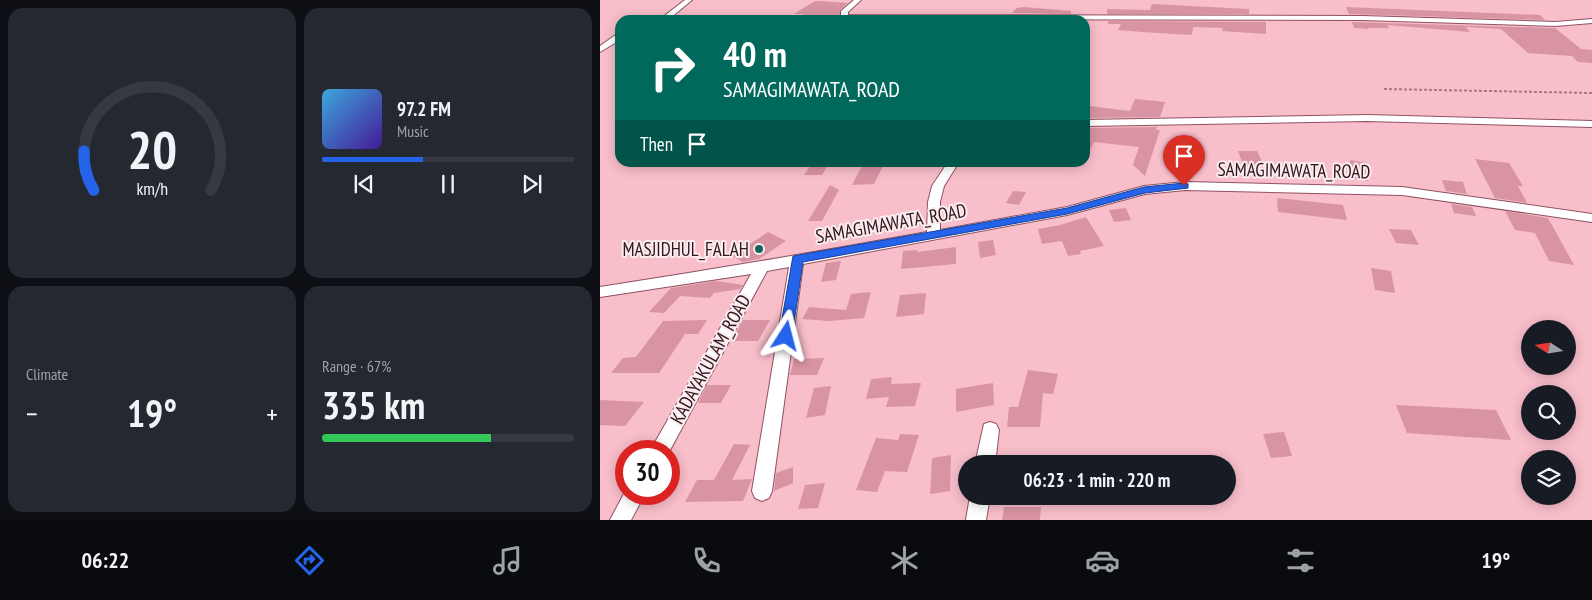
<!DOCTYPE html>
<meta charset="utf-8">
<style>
:root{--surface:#171b24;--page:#242831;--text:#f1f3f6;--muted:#9ea1a6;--line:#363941;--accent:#2563eb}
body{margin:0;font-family:"PT Sans Narrow",sans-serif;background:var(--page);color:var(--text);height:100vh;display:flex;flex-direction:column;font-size:19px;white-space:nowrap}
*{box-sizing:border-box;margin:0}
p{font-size:16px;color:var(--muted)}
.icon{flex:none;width:28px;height:28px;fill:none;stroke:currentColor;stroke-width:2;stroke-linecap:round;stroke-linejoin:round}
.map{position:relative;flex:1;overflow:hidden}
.panel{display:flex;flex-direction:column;gap:8px;padding:8px;background:#0d0f14;width:600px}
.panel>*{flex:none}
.top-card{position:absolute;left:15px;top:15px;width:475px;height:152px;border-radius:15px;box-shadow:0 2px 12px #0003;background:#00695c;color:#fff;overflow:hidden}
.needle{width:32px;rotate:282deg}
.controls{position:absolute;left:921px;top:320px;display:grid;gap:10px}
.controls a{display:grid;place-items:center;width:55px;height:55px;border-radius:50%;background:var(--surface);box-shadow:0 2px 12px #0003;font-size:25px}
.speed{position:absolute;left:15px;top:440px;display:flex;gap:10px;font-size:25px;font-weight:700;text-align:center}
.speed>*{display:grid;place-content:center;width:65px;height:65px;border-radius:50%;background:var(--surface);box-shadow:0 2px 12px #0003;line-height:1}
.speed .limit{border:8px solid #d22;background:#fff;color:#111}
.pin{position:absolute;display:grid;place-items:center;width:42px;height:42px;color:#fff;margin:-51px -21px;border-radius:50% 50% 50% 0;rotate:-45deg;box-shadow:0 0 5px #0007}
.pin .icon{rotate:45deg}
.me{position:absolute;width:55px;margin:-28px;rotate:9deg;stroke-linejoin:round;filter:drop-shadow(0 0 4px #0008)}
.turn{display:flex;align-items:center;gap:18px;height:105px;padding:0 25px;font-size:22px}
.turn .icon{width:65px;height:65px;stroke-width:2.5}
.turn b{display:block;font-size:35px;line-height:42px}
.then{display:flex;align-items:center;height:48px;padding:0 25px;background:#0003;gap:10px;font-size:19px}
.big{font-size:38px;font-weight:600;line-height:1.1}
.panel .tile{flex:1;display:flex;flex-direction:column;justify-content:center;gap:8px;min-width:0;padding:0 18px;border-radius:15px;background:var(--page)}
.panel .dial{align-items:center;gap:0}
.dial svg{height:130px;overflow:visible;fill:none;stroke:var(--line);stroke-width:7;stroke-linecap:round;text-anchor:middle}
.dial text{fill:var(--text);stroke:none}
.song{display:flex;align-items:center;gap:15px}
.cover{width:60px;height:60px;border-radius:8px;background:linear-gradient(135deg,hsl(200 70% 55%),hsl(260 70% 35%))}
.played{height:5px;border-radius:2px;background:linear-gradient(90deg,var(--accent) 40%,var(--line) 40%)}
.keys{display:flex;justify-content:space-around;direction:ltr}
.heat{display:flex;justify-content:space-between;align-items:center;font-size:28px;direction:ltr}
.charge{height:8px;border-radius:4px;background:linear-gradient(90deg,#34c759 67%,var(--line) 0)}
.panel .tiles{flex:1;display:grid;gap:8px;grid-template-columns:repeat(2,1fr)}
.trip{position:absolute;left:358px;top:455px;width:278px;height:50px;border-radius:25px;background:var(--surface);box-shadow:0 2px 12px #0003;font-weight:600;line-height:50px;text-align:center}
.tabs{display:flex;height:80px;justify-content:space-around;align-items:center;background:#090b0e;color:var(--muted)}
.tabs .icon{width:35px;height:35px}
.tabs .current{color:var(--accent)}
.tabs b{font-size:22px;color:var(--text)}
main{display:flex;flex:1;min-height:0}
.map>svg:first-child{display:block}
.building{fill:#d994a4}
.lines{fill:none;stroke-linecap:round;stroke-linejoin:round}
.street-casing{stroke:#905262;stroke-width:2}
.path{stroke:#a57882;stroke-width:2;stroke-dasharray:3 2;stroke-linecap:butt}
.street{fill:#fff;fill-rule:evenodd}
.route{fill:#2563eb;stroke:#184099}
.poi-dot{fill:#17625a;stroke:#fbecef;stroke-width:2}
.labels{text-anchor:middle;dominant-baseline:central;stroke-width:4;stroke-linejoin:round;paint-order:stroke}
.street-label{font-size:19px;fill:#31171e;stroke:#fbecef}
.poi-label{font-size:19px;fill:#31171e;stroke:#fbecef;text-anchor:end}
</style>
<main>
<section class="panel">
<div class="tiles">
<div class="tile dial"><svg viewBox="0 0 100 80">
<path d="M14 69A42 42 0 1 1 86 69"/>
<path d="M14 69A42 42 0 0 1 8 45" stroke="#2563eb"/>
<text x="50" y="56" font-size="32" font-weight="700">20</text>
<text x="50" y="72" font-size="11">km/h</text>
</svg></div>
<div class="tile">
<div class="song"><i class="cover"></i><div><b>97.2 FM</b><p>Music</p></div></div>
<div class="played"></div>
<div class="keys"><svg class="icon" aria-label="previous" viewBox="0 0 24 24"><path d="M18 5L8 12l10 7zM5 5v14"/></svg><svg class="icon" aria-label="pause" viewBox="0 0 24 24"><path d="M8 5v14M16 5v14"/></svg><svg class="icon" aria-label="next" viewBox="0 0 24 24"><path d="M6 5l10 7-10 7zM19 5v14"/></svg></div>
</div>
<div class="tile"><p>Climate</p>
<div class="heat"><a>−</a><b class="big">19°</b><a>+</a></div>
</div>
<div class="tile"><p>Range · 67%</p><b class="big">335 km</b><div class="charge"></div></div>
</div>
</section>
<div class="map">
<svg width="992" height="520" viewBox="0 0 992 520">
<rect width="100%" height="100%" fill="#f8beca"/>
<g class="building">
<path d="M215,1H219L248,3L240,10V20H195L204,14H194Z"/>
<path d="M552,4L649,9V14H507V9L550,10Z"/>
<path d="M424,7L471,11V14L412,13L417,8Z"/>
<path d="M746,7L940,15L945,20L749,14Z"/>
<path d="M508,21L666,22V34L622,31L623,28L593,27L592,35L542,32L518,30L521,24H508Z"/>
<path d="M752,22L955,28L981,49L992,50V63L978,62L972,56L928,53L901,29L866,27L870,32L787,25L789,28H768V29L754,28Z"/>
<path d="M535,99L565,102L560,117L485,118L490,106L530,111Z"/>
<path d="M557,127L556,130H560L545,176L533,165L539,147L494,142L485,161V128Z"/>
<path d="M638,151H657L664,166L644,167Z"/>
<path d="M875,159L909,163L923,186H918L927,203L895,198Z"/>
<path d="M750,160L768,163V181L749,178Z"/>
<path d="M213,162H230L222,175H204Z"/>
<path d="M264,162H285L274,184L252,185Z"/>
<path d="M842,180L863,182L867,194L846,191Z"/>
<path d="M230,185L239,190L222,221H208Z"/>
<path d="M413,191L426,192L419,205L406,203Z"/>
<path d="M677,198L743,205L747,220L678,212Z"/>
<path d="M851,204L872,207L876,216L854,213Z"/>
<path d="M526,208L531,220L514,222L509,210Z"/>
<path d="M905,211L948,218L974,265L949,261L935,233L915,230Z"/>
<path d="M486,217L504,246L480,251L481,254L468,256L462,241L442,244L438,229L460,225Z"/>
<path d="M789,229L811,230L819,245L796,243Z"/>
<path d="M168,232L186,241L159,259L143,262L132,256Z"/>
<path d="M393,240L396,255L380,258L378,242Z"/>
<path d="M356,247V264L301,269L303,251L317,250V252Z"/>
<path d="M241,261L236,280L221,282L226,263Z"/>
<path d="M771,268L791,271L795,293L775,290Z"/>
<path d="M116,281L143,285L140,289L114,293L110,298L80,296L64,313L49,312L71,288Z"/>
<path d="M271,292L264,318L229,321L202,319L209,307L246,310L251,294Z"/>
<path d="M326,293L324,314L296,317L300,295Z"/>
<path d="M107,320L98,334H85L59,373H11L23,358L36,357L63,321Z"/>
<path d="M143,320H170L158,341H131Z"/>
<path d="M224,358L217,375H190L194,359Z"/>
<path d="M428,370L458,374L453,394L443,393L440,427H407L409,407H418Z"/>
<path d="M292,377L291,384L321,383L315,406L286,407L289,397L266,399L271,379Z"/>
<path d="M393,383L394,405L356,412V389Z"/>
<path d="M107,385H131L121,403H98Z"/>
<path d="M231,386L225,415L206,418L214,388Z"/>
<path d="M0,400L44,402L25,426L0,425Z"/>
<path d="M796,405L896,410L911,440L807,433Z"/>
<path d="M684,432L692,456L671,458L663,434Z"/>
<path d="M300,434L319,435L307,472L285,471L277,492L256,490L276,438L298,440Z"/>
<path d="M134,444L150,445L132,480L152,479L143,501L85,502L97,480H114Z"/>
<path d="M351,455L350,491L330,494L332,458Z"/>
<path d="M193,467V483L174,491L176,473Z"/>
<path d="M225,483L218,508L198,509L205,485Z"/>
<path d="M404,507H441L440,520H402Z"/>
</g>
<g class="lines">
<g class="street-casing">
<g id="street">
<path d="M85,0H92L68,20H59Z"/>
<path d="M254,0H261L248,12V15L762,16L955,22L992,19V23L955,26L762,20L241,19V11Z"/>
<path d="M17,34H20V40L0,52V46Z"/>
<path d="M767,115L992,121V127L767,121L485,126V120Z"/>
<path d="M348,162H359L344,186L340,202V230L467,207L544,186L585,182L802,187L992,214V222L802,195L585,190L545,194L467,215L203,264L172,491L169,498L162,501L155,498L152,491L189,267L167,271L69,452L50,451L151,274L0,297V287C110,270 217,252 327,232L328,202L332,186Z"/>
<path d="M390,422L396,424L399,430L395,464H375L384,424Z"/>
<path d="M26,490V494H45L31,520H10Z"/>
<path d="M370,496H390L386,520H366Z"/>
</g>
</g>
<path class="path" d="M784,89L992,93"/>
<use href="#street" class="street"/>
</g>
<path class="route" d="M584,183L588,184V188L545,193L467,214L203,262L192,336L190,340L186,341L181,340L179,336L193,256L467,208L544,187Z"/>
<circle class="poi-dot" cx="159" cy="249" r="5"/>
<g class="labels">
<g class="street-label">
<text transform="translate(694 170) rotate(1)">SAMAGIMAWATA_ROAD</text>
<text transform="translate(291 223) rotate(-10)">SAMAGIMAWATA_ROAD</text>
<text transform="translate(110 359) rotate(-61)">KADAYAKULAM_ROAD</text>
</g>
<g class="poi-label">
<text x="149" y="249">MASJIDHUL_FALAH</text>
</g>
</g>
</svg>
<div class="controls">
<a><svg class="needle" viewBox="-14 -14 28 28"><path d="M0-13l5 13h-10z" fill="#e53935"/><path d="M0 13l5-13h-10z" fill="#9ea1a6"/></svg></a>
<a><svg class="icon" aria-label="search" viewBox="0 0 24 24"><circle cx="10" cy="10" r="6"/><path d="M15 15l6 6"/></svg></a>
<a><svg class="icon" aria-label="layers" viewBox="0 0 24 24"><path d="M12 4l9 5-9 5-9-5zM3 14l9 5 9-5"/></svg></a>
</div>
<div class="speed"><div class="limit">30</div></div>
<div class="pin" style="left:584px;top:186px;background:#d93025"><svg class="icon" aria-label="arrive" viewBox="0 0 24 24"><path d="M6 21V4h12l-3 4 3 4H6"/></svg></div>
<svg class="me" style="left:186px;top:336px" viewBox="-20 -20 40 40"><path d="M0-17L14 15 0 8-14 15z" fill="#2563eb" stroke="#fff" stroke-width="4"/></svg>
<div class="trip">06:23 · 1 min · 220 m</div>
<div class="top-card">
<div class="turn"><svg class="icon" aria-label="right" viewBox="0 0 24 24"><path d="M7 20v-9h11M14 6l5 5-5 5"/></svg><div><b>40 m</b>SAMAGIMAWATA_ROAD</div></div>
<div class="then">Then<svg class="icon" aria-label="arrive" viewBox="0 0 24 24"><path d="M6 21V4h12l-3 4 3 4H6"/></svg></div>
</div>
</div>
</main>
<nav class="tabs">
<b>06:22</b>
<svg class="icon current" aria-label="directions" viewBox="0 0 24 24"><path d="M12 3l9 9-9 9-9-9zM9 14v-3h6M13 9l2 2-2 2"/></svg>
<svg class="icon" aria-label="music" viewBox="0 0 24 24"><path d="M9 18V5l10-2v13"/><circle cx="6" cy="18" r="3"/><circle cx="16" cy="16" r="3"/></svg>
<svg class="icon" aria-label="phone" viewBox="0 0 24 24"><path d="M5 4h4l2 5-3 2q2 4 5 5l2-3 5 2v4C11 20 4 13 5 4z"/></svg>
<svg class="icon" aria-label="climate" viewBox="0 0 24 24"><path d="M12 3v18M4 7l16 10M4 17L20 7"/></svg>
<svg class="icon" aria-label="car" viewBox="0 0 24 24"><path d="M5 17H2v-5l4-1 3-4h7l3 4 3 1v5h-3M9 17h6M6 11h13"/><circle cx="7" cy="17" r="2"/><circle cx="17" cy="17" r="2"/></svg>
<svg class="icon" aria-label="filters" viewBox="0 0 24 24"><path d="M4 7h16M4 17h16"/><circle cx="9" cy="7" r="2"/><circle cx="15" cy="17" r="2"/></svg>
<b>19°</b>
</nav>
